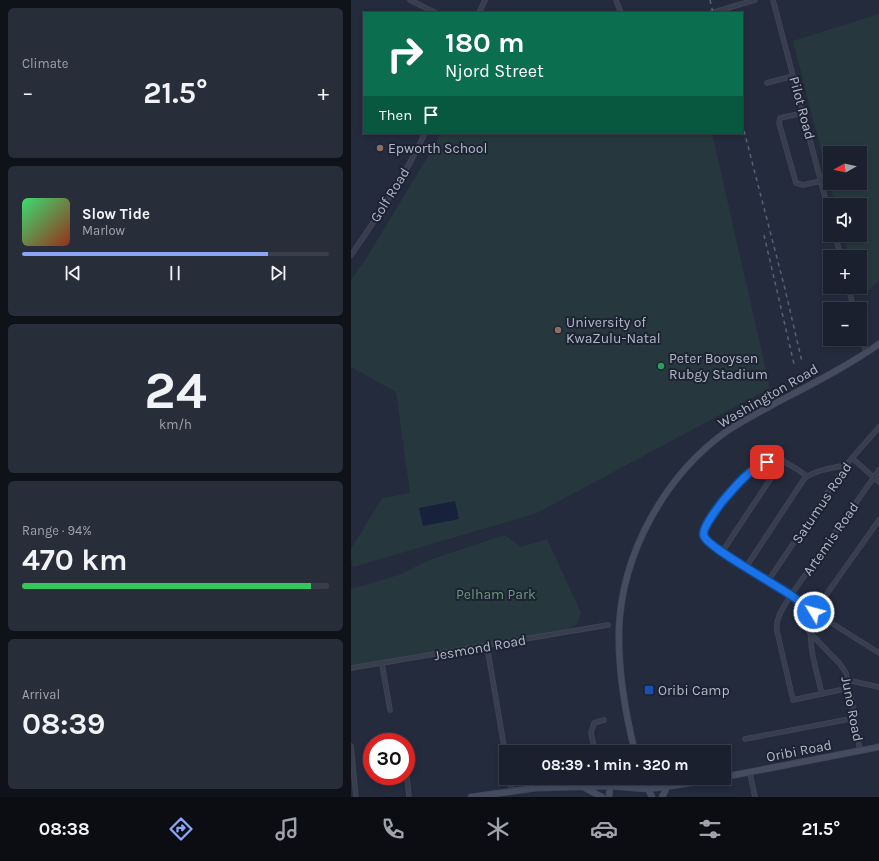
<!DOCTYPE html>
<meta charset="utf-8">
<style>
:root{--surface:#1b202e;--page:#282d3a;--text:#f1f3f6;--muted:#a0a3aa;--line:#393e4a;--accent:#8ca5f6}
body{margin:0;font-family:Karla,sans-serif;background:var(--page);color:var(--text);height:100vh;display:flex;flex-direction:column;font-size:15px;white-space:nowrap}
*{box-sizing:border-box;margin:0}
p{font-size:13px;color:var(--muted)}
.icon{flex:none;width:22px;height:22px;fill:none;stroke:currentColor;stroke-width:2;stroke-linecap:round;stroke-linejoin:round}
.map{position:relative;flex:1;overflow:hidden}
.sheet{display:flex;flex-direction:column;gap:8px;padding:8px;background:#0f1219;width:351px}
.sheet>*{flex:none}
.guide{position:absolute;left:12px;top:12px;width:380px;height:122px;border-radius:0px;box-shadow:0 2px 6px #0003,0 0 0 1px var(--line);background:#0b6e4f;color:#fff;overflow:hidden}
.needle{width:26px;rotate:262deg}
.buttons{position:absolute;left:472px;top:146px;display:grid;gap:8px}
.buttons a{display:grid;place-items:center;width:44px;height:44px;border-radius:0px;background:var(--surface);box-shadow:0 2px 6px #0003,0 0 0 1px var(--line);font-size:20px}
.speed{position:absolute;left:12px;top:733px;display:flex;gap:8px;font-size:20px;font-weight:700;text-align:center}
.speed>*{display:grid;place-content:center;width:52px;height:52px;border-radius:50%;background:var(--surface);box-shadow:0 2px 6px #0003,0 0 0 1px var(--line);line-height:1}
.speed .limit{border:6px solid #d22;background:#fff;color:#111}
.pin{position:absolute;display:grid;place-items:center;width:34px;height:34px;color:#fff;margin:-17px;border-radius:8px;box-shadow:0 2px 6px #0006}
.me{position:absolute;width:44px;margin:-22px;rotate:307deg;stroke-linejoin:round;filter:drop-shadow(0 0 3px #0008)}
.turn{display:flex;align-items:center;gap:14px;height:84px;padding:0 16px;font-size:18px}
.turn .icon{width:52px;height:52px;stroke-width:2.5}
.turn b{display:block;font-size:28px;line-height:34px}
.then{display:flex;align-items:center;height:38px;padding:0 16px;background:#0003;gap:8px;font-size:15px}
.big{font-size:30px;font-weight:700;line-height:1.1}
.sheet .card{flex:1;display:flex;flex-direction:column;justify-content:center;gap:6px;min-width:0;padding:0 14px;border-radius:6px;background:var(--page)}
.sheet .dial{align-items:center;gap:0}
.dial b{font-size:52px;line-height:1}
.song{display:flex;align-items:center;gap:12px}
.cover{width:48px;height:48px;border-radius:6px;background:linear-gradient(135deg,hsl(140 70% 55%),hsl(10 70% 35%))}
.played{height:4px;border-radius:2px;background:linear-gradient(90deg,var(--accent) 80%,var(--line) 80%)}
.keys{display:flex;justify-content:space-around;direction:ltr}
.heat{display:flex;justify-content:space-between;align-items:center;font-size:22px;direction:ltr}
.charge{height:6px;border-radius:3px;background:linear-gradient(90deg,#34c759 94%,var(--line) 0)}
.trip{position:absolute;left:148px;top:745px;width:232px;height:40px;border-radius:0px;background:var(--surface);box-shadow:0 2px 6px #0003,0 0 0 1px var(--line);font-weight:700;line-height:40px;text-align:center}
.menu{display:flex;height:64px;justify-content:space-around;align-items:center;background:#0b0d12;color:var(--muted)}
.menu .icon{width:28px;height:28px}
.menu .on{color:var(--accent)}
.menu b{font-size:18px;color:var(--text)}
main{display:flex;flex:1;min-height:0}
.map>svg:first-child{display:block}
.green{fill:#26383e;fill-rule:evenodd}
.water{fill:#18213b}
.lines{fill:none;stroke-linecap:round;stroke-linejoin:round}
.street-casing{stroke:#414756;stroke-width:5.5}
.secondary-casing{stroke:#414756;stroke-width:7}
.street{stroke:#383e4d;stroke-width:4}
.secondary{stroke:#464c60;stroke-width:5.5}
.rail{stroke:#5a6174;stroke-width:1.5;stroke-dasharray:4 4;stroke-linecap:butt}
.route-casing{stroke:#114b97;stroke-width:10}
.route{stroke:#1a73e8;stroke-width:7}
.education-dot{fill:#8d6e63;stroke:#1d2332;stroke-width:1.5}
.leisure-dot{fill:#2e9e5b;stroke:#1d2332;stroke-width:1.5}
.transit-dot{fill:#1a4fb4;stroke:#1d2332;stroke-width:1.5}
.labels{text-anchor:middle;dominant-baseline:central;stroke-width:4;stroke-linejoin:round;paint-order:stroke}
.street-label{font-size:14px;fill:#b4b9c8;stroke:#1d2332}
.poi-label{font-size:14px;fill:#b4b9c8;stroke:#1d2332;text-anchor:start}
.park-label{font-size:14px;fill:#6c997c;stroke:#1d2332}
</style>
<main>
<section class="sheet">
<div class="card"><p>Climate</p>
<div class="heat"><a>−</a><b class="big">21.5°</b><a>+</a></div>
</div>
<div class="card">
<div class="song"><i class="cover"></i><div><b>Slow Tide</b><p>Marlow</p></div></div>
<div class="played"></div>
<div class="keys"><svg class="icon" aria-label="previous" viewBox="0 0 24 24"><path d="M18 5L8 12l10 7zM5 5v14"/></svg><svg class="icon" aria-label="pause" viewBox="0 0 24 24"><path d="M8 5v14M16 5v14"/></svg><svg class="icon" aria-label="next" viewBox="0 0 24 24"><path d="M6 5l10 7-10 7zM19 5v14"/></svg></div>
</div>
<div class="card dial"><b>24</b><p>km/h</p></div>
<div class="card"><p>Range · 94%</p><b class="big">470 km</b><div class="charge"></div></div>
<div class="card"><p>Arrival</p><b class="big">08:39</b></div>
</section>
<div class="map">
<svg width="528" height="797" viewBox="0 0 528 797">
<rect width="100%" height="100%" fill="#242b3d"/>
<g class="green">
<path d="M528,14V280L518,290L507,292L506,287H509V257H498L492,235H509V205H484L442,41ZM479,153H509V183H479Z"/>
<path d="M90,133H361L419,388L186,513L2,567L0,560V549L31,498L59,493L45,392L0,367V280L16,257L76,158Z"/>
<path d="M154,535L170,547L196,539L230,613L226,624L198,638L0,671V589L48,575L78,560Z"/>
</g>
<path class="water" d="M104,501L108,519L72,526L68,508Z"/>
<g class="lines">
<g class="street-casing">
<g id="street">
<path d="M59,0L85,13"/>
<path d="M265,0L270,13"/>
<path d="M422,0L479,216"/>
<path d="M128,13L134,0"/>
<path d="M360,13L404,0"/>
<path d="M416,83L442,76"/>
<path d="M452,113L429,118L428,123L445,183L452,185L470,181"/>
<path d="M484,235L490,257"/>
<path d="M0,255C26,218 55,174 74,133"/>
<path d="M497,287L503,309"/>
<path d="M509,330L515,353"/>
<path d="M501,458L528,482"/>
<path d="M456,476C437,463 427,453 404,468L385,486L369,504L353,528L352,534L354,539L371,552L440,595L463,612L528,653"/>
<path d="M371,552L432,460"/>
<path d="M395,567L453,479C463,470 482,468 495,465"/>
<path d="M417,581L495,465L528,427"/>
<path d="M459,633L489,664L495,673L504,718L509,751"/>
<path d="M136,646L155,758"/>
<path d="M31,664L39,710"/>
<path d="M0,668L257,625"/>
<path d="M496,680L528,687"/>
<path d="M498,688L442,700L426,631C424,617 433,607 440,595L528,470"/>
<path d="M471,694C465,668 454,639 463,612L528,520"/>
<path d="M394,739L504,718"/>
<path d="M0,746L5,797"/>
<path d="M244,752L240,733L243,723L253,720"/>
<path d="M55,767L58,797"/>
<path d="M399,773L404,797"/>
<path d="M158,778L161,791"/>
<path d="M249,778L250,786"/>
</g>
</g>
<g class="secondary-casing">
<g id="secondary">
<path d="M284,752C274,712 267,670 268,629C271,553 314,475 376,431C391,421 407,413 423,404C459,385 495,367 528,344"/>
<path d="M373,777L528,747"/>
<path d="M292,778L301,797"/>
<path d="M270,786L282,778"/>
<path d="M234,788L251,797"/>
<path d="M120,797L185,788L259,786L297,789L327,785L368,778"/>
<path d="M258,797L259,786"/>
<path d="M311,797L316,787"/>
</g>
</g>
<use href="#street" class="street"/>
<use href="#secondary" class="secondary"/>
<g class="rail">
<path d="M359,0L362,13"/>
<path d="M391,123L434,289L451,362"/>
<path d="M413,235L443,364"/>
</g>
</g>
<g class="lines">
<g class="route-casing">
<path id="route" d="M416,462C399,468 382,489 371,502C366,509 350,529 353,536C356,547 427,586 441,596C448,601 456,607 463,612"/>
</g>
<use href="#route" class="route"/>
</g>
<g class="education-dot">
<circle cx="29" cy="148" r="4"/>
<circle cx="207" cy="330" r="4"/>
</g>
<circle class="leisure-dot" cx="310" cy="366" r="4"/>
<rect class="transit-dot" x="293" y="685" width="10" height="10" rx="2"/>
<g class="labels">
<g class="street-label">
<text transform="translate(451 108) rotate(75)">Pilot Road</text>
<text transform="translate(39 195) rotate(-58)">Golf Road</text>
<text transform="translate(417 396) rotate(-30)">Washington Road</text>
<text transform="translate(471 503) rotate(-56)">Satumus Road</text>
<text transform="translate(480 539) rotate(-55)">Artemis Road</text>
<text transform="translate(129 648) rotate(-10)">Jesmond Road</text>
<text transform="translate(501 709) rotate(79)">Juno Road</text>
<text transform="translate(448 751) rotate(-11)">Oribi Road</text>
</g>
<g class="poi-label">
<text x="37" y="148">Epworth School</text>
<text x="215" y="322">University of<tspan x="215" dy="16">KwaZulu-Natal</tspan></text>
<text x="318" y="358">Peter Booysen<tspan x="318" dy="16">Rubgy Stadium</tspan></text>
<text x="307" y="690">Oribi Camp</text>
</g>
<g class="park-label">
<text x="145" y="594">Pelham Park</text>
</g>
</g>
</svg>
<div class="buttons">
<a><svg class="needle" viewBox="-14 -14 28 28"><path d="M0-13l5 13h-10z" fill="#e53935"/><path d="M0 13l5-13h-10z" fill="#a0a3aa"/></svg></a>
<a><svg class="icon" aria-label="sound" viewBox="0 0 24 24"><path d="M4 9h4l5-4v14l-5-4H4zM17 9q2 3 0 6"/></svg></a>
<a>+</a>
<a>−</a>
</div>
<div class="speed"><div class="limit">30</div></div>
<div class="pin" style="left:416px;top:462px;background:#d93025"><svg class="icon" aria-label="arrive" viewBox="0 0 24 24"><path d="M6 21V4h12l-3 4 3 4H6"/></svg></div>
<svg class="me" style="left:463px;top:612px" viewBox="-20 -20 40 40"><circle r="17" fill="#1a73e8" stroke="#fff" stroke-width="3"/><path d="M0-11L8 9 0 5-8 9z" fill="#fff"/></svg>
<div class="trip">08:39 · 1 min · 320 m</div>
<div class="guide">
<div class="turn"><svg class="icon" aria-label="right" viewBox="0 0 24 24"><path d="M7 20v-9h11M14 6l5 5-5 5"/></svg><div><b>180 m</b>Njord Street</div></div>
<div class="then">Then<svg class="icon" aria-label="arrive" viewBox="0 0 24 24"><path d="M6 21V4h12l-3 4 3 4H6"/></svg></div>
</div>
</div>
</main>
<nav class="menu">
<b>08:38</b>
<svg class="icon on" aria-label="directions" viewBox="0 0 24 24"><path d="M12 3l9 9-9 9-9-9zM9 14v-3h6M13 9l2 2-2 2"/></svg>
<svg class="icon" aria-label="music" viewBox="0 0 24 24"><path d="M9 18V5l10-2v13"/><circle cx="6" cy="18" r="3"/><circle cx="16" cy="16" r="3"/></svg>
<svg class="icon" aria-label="phone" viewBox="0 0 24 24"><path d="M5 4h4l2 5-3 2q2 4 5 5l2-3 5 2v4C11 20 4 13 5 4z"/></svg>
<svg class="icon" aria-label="climate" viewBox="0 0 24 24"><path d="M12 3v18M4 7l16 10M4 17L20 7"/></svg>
<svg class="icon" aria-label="car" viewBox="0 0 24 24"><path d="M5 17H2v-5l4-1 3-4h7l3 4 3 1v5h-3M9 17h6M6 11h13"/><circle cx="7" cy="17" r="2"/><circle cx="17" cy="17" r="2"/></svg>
<svg class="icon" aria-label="filters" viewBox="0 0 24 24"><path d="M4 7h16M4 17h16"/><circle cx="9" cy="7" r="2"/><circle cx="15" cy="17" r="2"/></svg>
<b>21.5°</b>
</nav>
